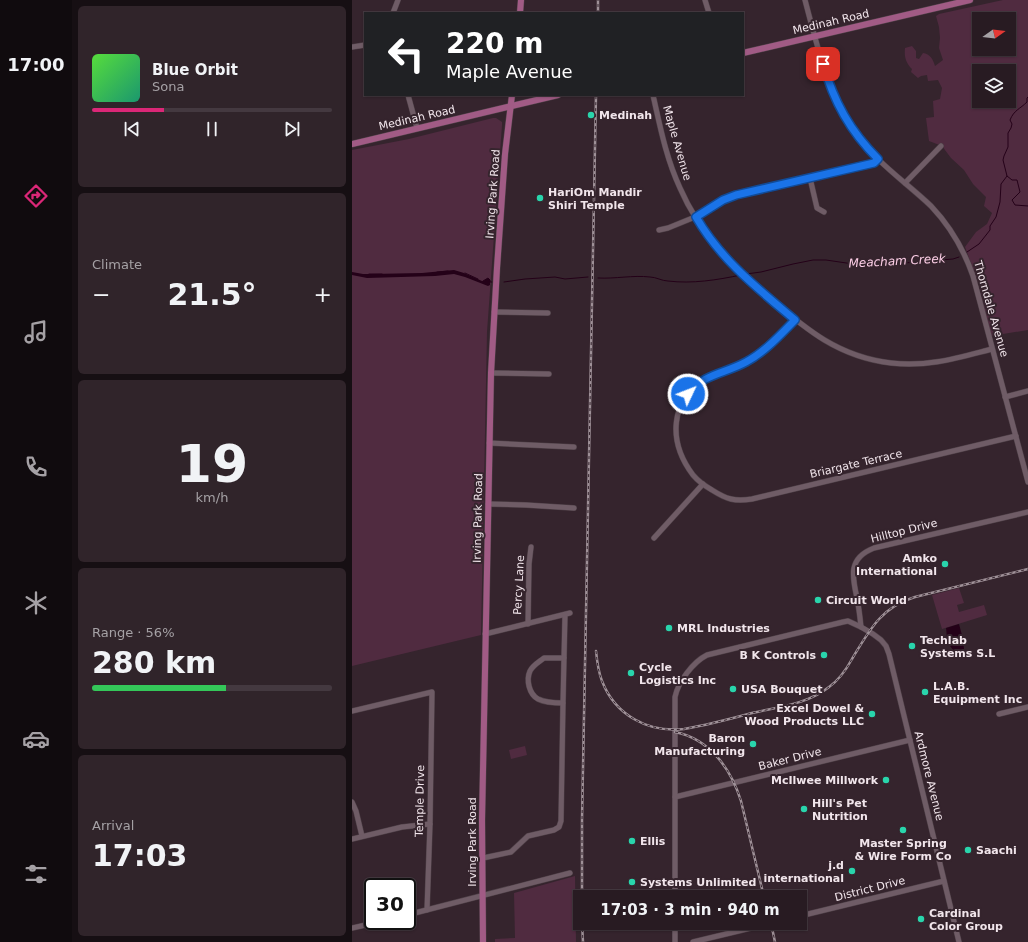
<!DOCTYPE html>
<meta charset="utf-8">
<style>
:root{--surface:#281b22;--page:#30242a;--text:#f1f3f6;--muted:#a5a1a5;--line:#443940;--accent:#db2777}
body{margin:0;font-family:"DejaVu Sans",sans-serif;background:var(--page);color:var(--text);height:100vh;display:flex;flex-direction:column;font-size:15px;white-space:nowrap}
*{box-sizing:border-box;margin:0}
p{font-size:13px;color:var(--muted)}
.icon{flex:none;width:22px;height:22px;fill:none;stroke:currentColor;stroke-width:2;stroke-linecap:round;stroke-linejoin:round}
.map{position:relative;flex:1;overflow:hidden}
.panel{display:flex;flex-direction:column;gap:6px;padding:6px;background:#160f13;width:280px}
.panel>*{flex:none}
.top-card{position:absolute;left:12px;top:12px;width:380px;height:84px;border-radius:0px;box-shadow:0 1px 3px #0004,0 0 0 1px var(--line);background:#202124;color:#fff;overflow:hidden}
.needle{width:26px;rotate:76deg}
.tools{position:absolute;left:620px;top:12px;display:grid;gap:8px}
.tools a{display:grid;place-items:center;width:44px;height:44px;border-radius:0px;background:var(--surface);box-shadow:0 1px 3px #0004,0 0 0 1px var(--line);font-size:20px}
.speed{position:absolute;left:12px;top:878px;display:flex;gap:8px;font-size:20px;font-weight:700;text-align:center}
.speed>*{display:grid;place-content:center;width:52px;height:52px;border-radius:50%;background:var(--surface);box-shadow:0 1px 3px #0004,0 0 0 1px var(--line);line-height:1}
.speed .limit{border:2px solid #111;border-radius:6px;background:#fff;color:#111}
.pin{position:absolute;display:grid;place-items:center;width:34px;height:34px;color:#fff;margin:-17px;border-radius:8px;box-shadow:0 2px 6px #0006}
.me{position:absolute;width:44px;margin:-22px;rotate:47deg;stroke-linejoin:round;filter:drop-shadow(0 0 3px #0008)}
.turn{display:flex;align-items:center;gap:14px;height:84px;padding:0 16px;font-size:18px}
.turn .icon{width:52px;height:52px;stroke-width:2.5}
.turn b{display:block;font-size:28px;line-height:34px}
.big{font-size:30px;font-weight:800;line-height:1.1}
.panel .tile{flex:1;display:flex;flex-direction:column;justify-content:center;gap:6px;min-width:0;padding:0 14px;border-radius:6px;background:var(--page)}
.panel .dial{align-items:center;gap:0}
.dial b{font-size:52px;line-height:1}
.song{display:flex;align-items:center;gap:12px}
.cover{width:48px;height:48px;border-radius:6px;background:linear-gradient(135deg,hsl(110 70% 55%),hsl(160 70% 35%))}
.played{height:4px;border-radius:2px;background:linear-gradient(90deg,var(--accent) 30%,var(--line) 30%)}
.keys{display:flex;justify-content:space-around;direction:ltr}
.heat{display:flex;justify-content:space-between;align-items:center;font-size:22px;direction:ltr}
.charge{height:6px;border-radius:3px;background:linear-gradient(90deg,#34c759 56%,var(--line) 0)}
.trip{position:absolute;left:221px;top:890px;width:234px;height:40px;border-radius:0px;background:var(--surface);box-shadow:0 1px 3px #0004,0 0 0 1px var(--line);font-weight:800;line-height:40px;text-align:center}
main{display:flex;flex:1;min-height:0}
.dock{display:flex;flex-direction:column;width:72px;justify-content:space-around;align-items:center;background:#100b0e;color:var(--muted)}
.dock .icon{width:28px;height:28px}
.dock .selected{color:var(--accent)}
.dock b{font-size:18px;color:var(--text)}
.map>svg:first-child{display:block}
.green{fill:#502b40;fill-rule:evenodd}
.water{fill:#240118}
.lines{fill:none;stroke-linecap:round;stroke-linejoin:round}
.stream{stroke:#240118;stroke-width:1}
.minor-casing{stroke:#4f4148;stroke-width:6}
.major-casing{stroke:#4f4148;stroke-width:7}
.minor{stroke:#6f5c66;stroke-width:5}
.major{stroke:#a15b85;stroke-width:6}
.rail-casing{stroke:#9f9198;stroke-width:2.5}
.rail{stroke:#35242d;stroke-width:1;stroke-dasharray:3;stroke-linecap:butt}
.route-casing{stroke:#114b97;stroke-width:10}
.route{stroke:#1a73e8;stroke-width:7}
.poi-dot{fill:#29d5ac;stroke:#35242d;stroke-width:1.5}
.labels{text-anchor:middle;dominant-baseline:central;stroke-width:4;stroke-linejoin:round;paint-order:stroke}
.street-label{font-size:11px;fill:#f1e5eb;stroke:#35242d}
.poi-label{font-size:11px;font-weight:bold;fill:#f1e5eb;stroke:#35242d;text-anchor:start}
.water-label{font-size:12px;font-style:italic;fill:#fbcde5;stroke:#35242d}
</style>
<main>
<nav class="dock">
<b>17:00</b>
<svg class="icon selected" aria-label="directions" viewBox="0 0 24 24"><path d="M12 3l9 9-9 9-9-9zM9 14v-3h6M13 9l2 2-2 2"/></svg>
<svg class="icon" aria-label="music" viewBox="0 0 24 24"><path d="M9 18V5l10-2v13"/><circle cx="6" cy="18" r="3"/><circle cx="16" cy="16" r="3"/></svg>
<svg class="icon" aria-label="phone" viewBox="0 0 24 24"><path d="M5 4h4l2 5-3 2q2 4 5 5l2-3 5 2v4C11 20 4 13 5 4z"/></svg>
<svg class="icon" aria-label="climate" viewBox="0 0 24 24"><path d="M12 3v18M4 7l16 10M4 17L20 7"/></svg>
<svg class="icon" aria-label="car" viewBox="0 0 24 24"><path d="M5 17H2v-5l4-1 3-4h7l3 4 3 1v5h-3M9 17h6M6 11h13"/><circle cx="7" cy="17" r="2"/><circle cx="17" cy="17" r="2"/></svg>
<svg class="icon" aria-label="filters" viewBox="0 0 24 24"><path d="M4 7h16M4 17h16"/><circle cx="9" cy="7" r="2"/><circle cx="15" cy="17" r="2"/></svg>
</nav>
<section class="panel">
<div class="tile">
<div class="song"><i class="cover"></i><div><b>Blue Orbit</b><p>Sona</p></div></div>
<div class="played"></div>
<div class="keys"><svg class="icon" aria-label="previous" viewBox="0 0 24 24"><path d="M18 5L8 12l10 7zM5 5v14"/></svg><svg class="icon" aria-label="pause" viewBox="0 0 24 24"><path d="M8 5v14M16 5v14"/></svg><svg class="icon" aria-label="next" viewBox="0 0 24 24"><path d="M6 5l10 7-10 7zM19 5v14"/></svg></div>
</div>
<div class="tile"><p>Climate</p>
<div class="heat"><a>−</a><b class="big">21.5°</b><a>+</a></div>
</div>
<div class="tile dial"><b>19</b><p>km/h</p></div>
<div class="tile"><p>Range · 56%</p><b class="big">280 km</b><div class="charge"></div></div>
<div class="tile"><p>Arrival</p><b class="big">17:03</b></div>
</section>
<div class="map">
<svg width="676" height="942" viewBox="0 0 676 942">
<rect width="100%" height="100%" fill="#35242d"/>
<g class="green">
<path d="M651,0H676V330L639,336L627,285L613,247L624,232L635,224L640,213L632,206L634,197L621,184L612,170L599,158L590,146L577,141L574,118L582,117L581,101L588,99L590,88L586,80L576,81L575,75L569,76L566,78L559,72L560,69C554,63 552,57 553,48L560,46L564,51V58L567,59L571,53C578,54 581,59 583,66L591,60L587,48L588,38L587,27L584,16L587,14ZM627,19H657V49H627ZM627,71H657V101H627Z"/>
<path d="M141,118H144L150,122V125L135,332L129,635L0,666V150L57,139Z"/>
<path d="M607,588L612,603L605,605L607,612L632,605L635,615L590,629L580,595Z"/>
<path d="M173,746L175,755L159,759L157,750Z"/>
<path d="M223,876L224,942H143V939L163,938L162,893Z"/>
</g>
<g class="water">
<path d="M102,270L112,273L130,281H131L136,278L138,280V285L136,286L113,277L102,274L83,276L15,278L0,275V272L11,274H19L70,273Z"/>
<path d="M607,624L611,639L612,649L603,651H601C600,648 599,647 597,645C594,641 595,633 594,628Z"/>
</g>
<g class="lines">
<g class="stream">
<path d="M655,176L660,180H665L668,192L660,200L663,205L676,206"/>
<path d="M615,252L627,244L638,230V226L644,217L648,202L649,184L655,176L651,160L652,156L656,147V133L659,128L660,124L658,120C662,110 668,109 675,102V98L676,97"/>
<path d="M85,272L96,271"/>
<path d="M113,273L126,279"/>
<path d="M17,274H30"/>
<path d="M394,274L409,272L441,264L461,260H474L508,265L544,263H552L601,259L607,257"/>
<path d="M246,278C263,279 281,275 298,277C304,277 310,281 316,281C340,284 365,280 389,275"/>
<path d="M131,281L136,278L138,280V282H140"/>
<path d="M152,282L173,279L203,277L213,279L236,277"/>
</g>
<g class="minor-casing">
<g id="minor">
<path d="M353,0L357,13"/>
<path d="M453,0C466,49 477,99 508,140C528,165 556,184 579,206C598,226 612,250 621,276L676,482"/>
<path d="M41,13L46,0"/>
<path d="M0,47L13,45"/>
<path d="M56,95L65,128"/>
<path d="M301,95C308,126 314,158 328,188C348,234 379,265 416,297C455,330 487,357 539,363C577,367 605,358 640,349"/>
<path d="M458,178L465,208L472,212"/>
<path d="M553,183L589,146"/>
<path d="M307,230L316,228L343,217L371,199L384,195L522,163L526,159"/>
<path d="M142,312L196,313"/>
<path d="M443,320C428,335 413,351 395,362C382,369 367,371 355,378C317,400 316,442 341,475C346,481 353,486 360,490C374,499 383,502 400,499L664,436"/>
<path d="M139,373L197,374"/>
<path d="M653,397L676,391"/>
<path d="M137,443L222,447"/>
<path d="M136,504L174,505L222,508"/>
<path d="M302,538L351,484"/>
<path d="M176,624L177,564L179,547"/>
<path d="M509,627C508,617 507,608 505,598C500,576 496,558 522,548L676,512"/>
<path d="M133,634L218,613"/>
<path d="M192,658H212L211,703C203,703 194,703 186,699C177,694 174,680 178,671C181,665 187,662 192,658Z"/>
<path d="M212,658L213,615"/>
<path d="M0,711L80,692L78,824L75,910"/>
<path d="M647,714L676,707"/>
<path d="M323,797L558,740"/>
<path d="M0,802L4,811L10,836"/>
<path d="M0,839L50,827L78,824"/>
<path d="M131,858L159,852L176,836L202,830L207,827L209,821L211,703"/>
<path d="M323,897V697C326,682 341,662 355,655L491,622L496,621L509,627L521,634L529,640L534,646L537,654L607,942"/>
<path d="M55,915L218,873"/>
<path d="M448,916L592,881"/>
<path d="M0,928L31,921"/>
<path d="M323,942V923"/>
<path d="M341,942L420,923"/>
</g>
</g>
<g class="major-casing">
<g id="major">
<path d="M168,13L169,0"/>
<path d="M391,53L618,0"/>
<path d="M0,144L206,95"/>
<path d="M131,942L130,820L139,373L145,268L153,154L160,95"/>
</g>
</g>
<use href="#minor" class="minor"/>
<use href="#major" class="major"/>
<g class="rail-casing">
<g id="rail">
<path d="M246,13V0"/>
<path d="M244,651C245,661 246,671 250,681C263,715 296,733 332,729C355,725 378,719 400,713C426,707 456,704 477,687C487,680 494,670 500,659C517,631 529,607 563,597L676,569"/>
<path d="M323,732C358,739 379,769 389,801L412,897"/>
<path d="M230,897V820L244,95"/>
<path d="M230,923L231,942"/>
<path d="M419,923L423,942"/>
</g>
</g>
<use href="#rail" class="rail"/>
</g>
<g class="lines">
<g class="route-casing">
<path id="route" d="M336,394C353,373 372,374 394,362C413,352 428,335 443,320C405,288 369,260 344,217L371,200L384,195L522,163L526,159C498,131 482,102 471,64"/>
</g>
<use href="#route" class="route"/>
</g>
<g class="poi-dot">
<circle cx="239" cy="115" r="4"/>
<circle cx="188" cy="198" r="4"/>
<circle cx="593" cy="564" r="4"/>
<circle cx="466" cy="600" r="4"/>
<circle cx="317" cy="628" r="4"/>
<circle cx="560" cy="646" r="4"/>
<circle cx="472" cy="655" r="4"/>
<circle cx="279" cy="673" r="4"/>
<circle cx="381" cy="689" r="4"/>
<circle cx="573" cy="692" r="4"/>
<circle cx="520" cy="714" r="4"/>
<circle cx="401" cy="744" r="4"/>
<circle cx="534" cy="780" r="4"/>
<circle cx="452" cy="809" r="4"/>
<circle cx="551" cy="830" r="4"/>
<circle cx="280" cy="841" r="4"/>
<circle cx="616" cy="850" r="4"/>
<circle cx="500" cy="871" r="4"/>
<circle cx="280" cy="882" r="4"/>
<circle cx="569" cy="919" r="4"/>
</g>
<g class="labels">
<g class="street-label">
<text transform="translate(479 22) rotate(-13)">Medinah Road</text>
<text transform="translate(65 118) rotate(-13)">Medinah Road</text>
<text transform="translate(325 143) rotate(74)">Maple Avenue</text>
<text transform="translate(141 194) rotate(-86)">Irving Park Road</text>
<text transform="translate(639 309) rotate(74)">Thorndale Avenue</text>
<text transform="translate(504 464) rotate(-13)">Briargate Terrace</text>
<text transform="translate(126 518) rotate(-89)">Irving Park Road</text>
<text transform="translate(552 531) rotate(-14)">Hilltop Drive</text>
<text transform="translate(167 585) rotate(-87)">Percy Lane</text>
<text transform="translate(438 759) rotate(-14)">Baker Drive</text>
<text transform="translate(577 776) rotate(76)">Ardmore Avenue</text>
<text transform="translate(68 801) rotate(-89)">Temple Drive</text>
<text transform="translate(120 842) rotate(-90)">Irving Park Road</text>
<text transform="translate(518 889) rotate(-14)">District Drive</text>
</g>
<g class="poi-label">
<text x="247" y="115">Medinah</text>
<text x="196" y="192">HariOm Mandir<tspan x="196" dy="13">Shiri Temple</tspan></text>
<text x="585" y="558" text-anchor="end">Amko<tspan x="585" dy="13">International</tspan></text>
<text x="474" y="600">Circuit World</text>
<text x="325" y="628">MRL Industries</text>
<text x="568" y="640">Techlab<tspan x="568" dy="13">Systems S.L</tspan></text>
<text x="464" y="655" text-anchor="end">B K Controls</text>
<text x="287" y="667">Cycle<tspan x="287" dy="13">Logistics Inc</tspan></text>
<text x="581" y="686">L.A.B.<tspan x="581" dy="13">Equipment Inc</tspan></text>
<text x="389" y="689">USA Bouquet</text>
<text x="512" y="708" text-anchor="end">Excel Dowel &amp;<tspan x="512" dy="13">Wood Products LLC</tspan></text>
<text x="393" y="738" text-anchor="end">Baron<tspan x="393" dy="13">Manufacturing</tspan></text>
<text x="526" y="780" text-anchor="end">McIlwee Millwork</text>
<text x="460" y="803">Hill's Pet<tspan x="460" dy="13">Nutrition</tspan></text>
<text x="288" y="841">Ellis</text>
<text x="551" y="843" text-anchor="middle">Master Spring<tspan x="551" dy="13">&amp; Wire Form Co</tspan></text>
<text x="624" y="850">Saachi</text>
<text x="492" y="865" text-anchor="end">j.d<tspan x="492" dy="13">international</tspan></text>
<text x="288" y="882">Systems Unlimited</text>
<text x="577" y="913">Cardinal<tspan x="577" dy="13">Color Group</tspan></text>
</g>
<g class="water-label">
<text transform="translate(545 261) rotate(-3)">Meacham Creek</text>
</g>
</g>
</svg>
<div class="tools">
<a><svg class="needle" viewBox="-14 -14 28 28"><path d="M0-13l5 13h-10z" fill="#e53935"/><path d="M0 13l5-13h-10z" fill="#a5a1a5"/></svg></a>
<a><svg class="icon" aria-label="layers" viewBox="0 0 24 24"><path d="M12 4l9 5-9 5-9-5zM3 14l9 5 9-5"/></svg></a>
</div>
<div class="speed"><div class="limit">30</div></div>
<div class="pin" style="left:471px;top:64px;background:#d93025"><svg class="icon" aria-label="arrive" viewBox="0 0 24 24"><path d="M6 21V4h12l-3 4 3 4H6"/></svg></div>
<svg class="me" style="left:336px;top:394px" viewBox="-20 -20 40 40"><circle r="17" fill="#1a73e8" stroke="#fff" stroke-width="3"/><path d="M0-11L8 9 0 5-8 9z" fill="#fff"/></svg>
<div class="trip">17:03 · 3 min · 940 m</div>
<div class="top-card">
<div class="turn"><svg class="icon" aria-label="left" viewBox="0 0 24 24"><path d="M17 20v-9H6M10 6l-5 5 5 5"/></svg><div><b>220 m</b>Maple Avenue</div></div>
</div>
</div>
</main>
